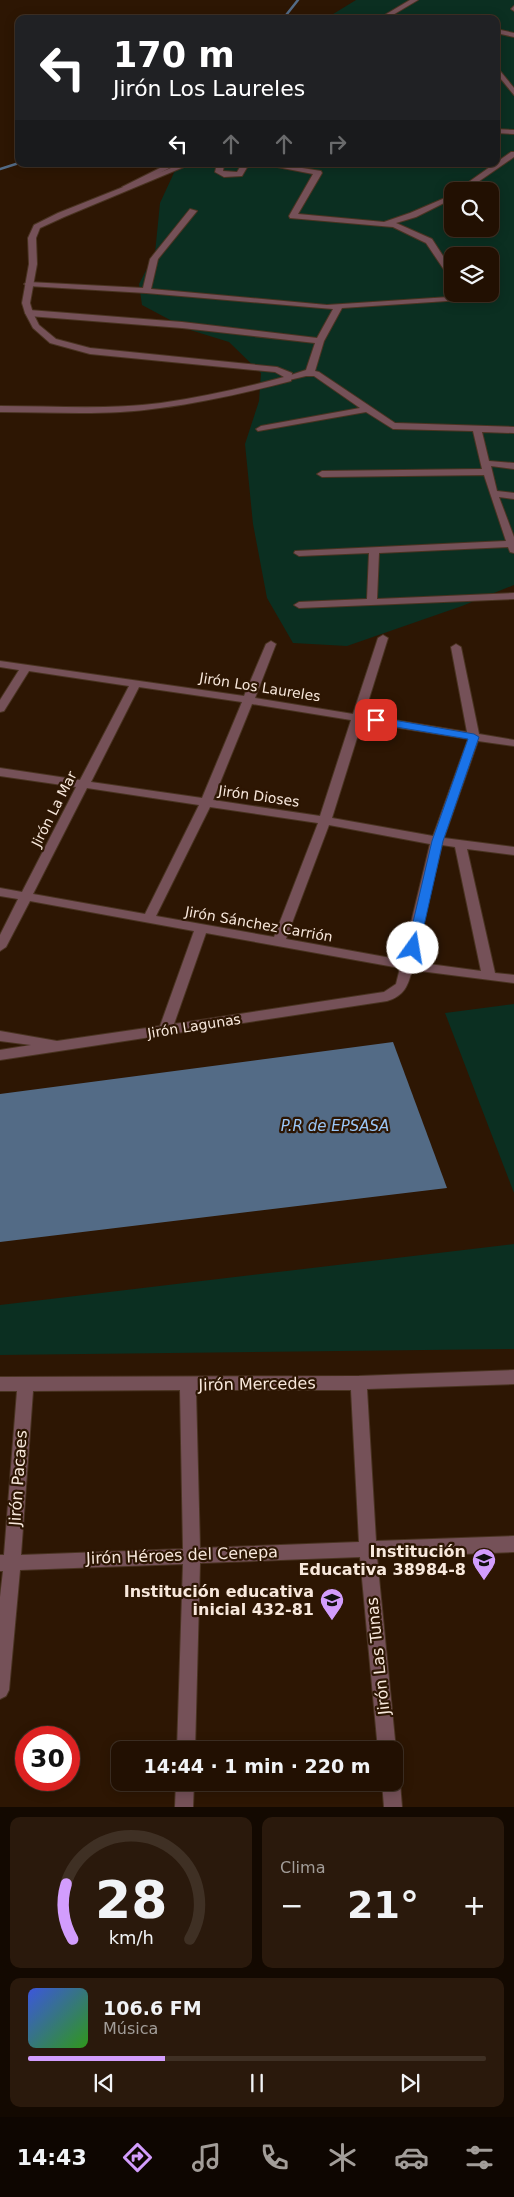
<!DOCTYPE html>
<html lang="es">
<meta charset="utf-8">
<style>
:root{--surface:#221002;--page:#2a190c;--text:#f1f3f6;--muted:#a29d99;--line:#3f3024;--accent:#d29dfd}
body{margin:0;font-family:"DejaVu Sans",sans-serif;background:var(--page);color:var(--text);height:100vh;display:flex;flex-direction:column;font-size:19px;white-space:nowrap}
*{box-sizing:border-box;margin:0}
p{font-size:16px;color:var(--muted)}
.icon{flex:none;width:28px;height:28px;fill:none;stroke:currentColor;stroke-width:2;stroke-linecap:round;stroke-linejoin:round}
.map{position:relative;height:1807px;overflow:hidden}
.details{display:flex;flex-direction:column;gap:10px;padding:10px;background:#130901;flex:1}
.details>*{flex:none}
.guide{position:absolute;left:15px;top:15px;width:485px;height:152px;border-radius:10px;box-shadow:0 2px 12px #0003,0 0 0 1px var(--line);background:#202124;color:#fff;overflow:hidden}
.tools{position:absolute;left:444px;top:182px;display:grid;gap:10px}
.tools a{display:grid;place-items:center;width:55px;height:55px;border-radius:10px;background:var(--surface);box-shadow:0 2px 12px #0003,0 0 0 1px var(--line);font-size:25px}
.speed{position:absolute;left:15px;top:1726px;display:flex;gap:10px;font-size:25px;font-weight:700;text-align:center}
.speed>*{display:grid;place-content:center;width:65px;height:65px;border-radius:50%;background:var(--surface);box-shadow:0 2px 12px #0003,0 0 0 1px var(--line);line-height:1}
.speed .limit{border:8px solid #d22;background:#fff;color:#111}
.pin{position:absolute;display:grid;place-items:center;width:42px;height:42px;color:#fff;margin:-21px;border-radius:10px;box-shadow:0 2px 8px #0006}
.me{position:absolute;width:55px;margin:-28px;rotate:13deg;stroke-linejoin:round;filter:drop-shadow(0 0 4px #0008)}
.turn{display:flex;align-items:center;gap:18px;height:105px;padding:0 15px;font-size:22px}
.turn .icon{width:65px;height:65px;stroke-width:2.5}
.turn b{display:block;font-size:35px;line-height:42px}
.lanes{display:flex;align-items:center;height:48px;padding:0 15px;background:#0003;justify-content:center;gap:25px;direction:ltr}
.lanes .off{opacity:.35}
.big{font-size:38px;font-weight:800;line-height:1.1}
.details .tile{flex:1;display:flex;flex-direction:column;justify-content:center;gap:8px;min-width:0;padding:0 18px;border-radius:10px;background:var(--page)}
.details .dial{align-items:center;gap:0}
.dial svg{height:130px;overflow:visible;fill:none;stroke:var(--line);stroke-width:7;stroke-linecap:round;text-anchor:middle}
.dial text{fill:var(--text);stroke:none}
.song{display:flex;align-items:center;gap:15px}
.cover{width:60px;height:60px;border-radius:8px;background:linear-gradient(135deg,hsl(230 70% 55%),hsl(110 70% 35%))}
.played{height:5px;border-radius:2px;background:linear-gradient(90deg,var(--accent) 30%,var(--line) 30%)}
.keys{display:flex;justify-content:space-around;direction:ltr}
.heat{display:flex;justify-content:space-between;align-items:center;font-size:28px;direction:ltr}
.details .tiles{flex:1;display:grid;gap:10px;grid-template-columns:1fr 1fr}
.tile:last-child{grid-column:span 2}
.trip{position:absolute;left:111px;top:1741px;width:292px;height:50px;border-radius:10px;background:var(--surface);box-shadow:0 2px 12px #0003,0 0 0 1px var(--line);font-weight:800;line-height:50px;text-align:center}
.dock{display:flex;height:80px;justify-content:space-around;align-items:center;background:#0e0601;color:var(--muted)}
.dock .icon{width:35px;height:35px}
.dock .active{color:var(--accent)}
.dock b{font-size:22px;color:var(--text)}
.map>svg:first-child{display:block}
.green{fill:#0b2f21;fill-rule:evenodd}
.water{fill:#536b86}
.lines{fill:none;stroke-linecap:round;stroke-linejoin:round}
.stream{stroke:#536b86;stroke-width:2.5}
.minor-casing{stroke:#493321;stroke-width:2}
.tertiary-casing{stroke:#493321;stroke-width:2}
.minor{fill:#755158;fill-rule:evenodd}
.tertiary{fill:#755158;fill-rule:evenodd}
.route{fill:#1a73e8;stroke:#114b97}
.labels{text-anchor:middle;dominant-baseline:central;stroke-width:4.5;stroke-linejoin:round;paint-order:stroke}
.street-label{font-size:14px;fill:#f8e8dc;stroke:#2d1603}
.water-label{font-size:15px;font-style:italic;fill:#9bc6f5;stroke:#2d1603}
.near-street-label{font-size:16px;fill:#f8e8dc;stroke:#2d1603}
.near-poi-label{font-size:16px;font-weight:bold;fill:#f8e8dc;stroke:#2d1603;text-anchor:end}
</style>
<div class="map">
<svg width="514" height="1807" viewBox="0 0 514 1807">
<rect width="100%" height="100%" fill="#2d1603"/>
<g class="green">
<path d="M356,0H514V585L462,606L347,646L293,643L267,598L253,524L245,444L259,401L261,373L229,342L187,329L142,305L139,284L155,253L160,203L178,164H496V19H325ZM452,191H490V229H452ZM452,256H490V294H452Z"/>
<path d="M514,1004V1193L445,1013Z"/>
<path d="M514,1244V1349L0,1355V1305Z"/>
</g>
<path class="water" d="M393,1042L447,1188L0,1242V1094Z"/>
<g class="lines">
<g class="stream">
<path d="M283,19L298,0"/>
<path d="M0,169L19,163"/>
</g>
<g class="minor-casing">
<g id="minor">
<path d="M511,152H514V157L465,191H456Z"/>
<path d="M168,164H177L129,189L122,187Z"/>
<path d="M217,164H224L223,171L237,172L242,164H249L242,176L224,177L215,172Z"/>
<path d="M262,164H277L321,171L322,173L298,214L384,222L410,213L452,195V199L416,217L396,223L432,239L452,270V277H449L426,243L393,227L290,218L289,216L313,174Z"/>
<path d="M190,209L197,211L158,259L151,289L327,305L480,295V299H477L342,308L324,341L315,371L319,372L395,423L514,427V433L482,432L489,461L514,463V469L491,466L497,491L514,493V499L499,497L514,537V553L510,552L508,547L379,553L377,599L514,593V599L299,608L294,605L299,602L367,599L369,553L299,556L294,553L295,551L506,541L484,475L322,477L317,474L322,471L482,469L473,431L393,429L366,412L258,431L256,429L261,426L360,408L314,376H306L285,381V377L306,370L315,343L182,328L29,316L25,313L29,310L182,322L317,338L333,309L146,293L28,286L24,284L28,282L143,288L150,259Z"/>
<path d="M383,635L388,638L364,715L467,732L451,647L456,644L461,647L479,734L514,740V746L478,741L444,838L514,847V855L467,849L495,973L514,975V983L412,970C408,986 404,996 387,1001L0,1060V1050L31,1045L0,1041V1031L57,1041L160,1026L194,931L30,901L6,947L0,951V935L18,899L0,896V888L22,892L76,787L0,776V768L80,780L129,686L29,671L4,711L0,712V700L19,670L0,667V661L244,696L266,644L271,641L276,644L255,698L353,714L378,638ZM139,687L242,702L202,798L91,782ZM252,704L351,720L320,816L213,800ZM362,722L468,739L433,836L332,818ZM87,788L199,805L145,914L33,894ZM210,807L318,823L274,937L156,916ZM329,825L430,844L402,960L286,939ZM442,845L455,847L481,971L414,962ZM206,933L400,968L396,984L384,992L174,1024Z"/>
<path d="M514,1370V1384L367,1389L376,1541L514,1536V1552L377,1557L396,1750L395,1753V1750H378L360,1557L200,1563L195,1750H177L183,1564L20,1570L9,1690L6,1696L0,1699V1597L3,1571H0V1555H4L17,1391H0V1377L359,1376ZM180,1390L183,1549L21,1555L33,1391ZM196,1390H351L359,1542L200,1548Z"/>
<path d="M395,1774L400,1782L402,1807H384L382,1782H395Z"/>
<path d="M176,1782H194L193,1807H175Z"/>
</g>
</g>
<g class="tertiary-casing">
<g id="tertiary">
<path d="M410,0H418L386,19H378Z"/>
<path d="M514,6V11L511,9Z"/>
<path d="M496,29L514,33V37L496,33Z"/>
<path d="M496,66L514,88V95L496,73Z"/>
<path d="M496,129L514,130V134L496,133Z"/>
<path d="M181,164H191L64,217L40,228L36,238L37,264L30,303L33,313L39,325L56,339L90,348L277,367L292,373L291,381C248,392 205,402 160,408C108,416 53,412 0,412V406C53,406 108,410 161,403C202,397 243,388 284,377L275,372L90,354L50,343L33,328L25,313L22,303L29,264L28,238L34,225L58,213Z"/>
</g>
</g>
<use href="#minor" class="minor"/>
<use href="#tertiary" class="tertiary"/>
</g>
<path class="route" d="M376,717L474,734L479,737L443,841L419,948L413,952L407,948L432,841L468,739L372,723L371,720Z"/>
<defs>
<g id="school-pin" transform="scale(1.25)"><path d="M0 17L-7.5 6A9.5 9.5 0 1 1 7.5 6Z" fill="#d29dfd" stroke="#2d1603"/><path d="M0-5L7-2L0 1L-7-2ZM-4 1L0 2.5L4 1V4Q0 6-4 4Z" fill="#111"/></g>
</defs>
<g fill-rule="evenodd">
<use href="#school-pin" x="484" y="1560"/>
<use href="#school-pin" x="332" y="1600"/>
</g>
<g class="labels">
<g class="street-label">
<text transform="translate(260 687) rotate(9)">Jirón Los Laureles</text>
<text transform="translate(259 796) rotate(8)">Jirón Dioses</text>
<text transform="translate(54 809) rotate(-63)">Jirón La Mar</text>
<text transform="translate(259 924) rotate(10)">Jirón Sánchez Carrión</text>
<text transform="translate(194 1026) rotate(-9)">Jirón Lagunas</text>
</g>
<g class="water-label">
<text x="335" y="1126">P.R de EPSASA</text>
</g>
<g class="near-street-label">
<text transform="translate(257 1384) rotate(-1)">Jirón Mercedes</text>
<text transform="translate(18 1478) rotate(-86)">Jirón Pacaes</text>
<text transform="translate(182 1555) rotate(-2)">Jirón Héroes del Cenepa</text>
<text transform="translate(378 1656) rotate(-96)">Jirón Las Tunas</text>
</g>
<g class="near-poi-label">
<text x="466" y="1551">Institución<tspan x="466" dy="18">Educativa 38984-8</tspan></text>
<text x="314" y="1591">Institución educativa<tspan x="314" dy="18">inicial 432-81</tspan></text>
</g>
</g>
</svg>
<div class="tools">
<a><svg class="icon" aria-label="search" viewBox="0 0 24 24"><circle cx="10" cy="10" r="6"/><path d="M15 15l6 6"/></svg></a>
<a><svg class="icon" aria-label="layers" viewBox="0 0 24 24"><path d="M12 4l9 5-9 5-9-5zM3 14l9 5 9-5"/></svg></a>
</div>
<div class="speed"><div class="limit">30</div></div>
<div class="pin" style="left:376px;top:720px;background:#d93025"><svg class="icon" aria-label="arrive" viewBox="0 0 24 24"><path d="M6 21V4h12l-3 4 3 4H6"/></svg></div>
<svg class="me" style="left:413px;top:948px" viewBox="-20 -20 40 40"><circle r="19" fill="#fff"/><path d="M0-13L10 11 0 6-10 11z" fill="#1a73e8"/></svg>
<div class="trip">14:44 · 1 min · 220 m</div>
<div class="guide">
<div class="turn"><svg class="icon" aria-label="left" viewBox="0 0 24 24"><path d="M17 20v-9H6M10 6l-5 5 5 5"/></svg><div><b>170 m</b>Jirón Los Laureles</div></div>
<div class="lanes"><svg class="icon" aria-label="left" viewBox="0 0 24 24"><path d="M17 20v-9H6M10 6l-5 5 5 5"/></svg><svg class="icon off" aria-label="ahead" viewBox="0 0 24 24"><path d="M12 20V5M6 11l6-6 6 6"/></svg><svg class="icon off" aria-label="ahead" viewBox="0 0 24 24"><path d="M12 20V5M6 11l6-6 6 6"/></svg><svg class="icon off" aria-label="right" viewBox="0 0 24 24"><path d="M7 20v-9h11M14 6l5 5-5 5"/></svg></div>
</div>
</div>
<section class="details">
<div class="tiles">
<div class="tile dial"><svg viewBox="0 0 100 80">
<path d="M14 69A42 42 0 1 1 86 69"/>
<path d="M14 69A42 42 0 0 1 10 35" stroke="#d29dfd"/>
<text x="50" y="56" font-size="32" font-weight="700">28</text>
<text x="50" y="72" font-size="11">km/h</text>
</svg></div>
<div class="tile"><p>Clima</p>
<div class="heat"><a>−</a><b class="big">21°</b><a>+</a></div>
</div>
<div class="tile">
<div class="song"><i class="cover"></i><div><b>106.6 FM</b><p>Música</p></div></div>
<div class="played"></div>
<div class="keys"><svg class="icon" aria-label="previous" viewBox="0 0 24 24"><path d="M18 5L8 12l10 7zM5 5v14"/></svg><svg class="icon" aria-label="pause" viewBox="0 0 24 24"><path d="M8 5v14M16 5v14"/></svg><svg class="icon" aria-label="next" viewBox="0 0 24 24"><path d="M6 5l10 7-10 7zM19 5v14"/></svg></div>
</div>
</div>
</section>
<nav class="dock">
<b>14:43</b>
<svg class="icon active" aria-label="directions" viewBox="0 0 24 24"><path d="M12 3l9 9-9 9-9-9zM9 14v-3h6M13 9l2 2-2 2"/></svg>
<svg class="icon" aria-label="music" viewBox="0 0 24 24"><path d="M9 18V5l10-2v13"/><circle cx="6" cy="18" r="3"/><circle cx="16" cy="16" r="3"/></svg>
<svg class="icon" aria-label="phone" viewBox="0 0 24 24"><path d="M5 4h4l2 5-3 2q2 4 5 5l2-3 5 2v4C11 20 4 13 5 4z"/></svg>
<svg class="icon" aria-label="climate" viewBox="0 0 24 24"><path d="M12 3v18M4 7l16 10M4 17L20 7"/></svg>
<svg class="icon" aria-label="car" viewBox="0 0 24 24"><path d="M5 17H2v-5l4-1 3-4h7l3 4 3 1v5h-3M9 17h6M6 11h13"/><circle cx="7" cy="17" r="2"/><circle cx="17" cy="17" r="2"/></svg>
<svg class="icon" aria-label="filters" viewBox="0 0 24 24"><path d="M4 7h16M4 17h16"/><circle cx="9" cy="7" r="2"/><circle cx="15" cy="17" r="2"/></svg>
</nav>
